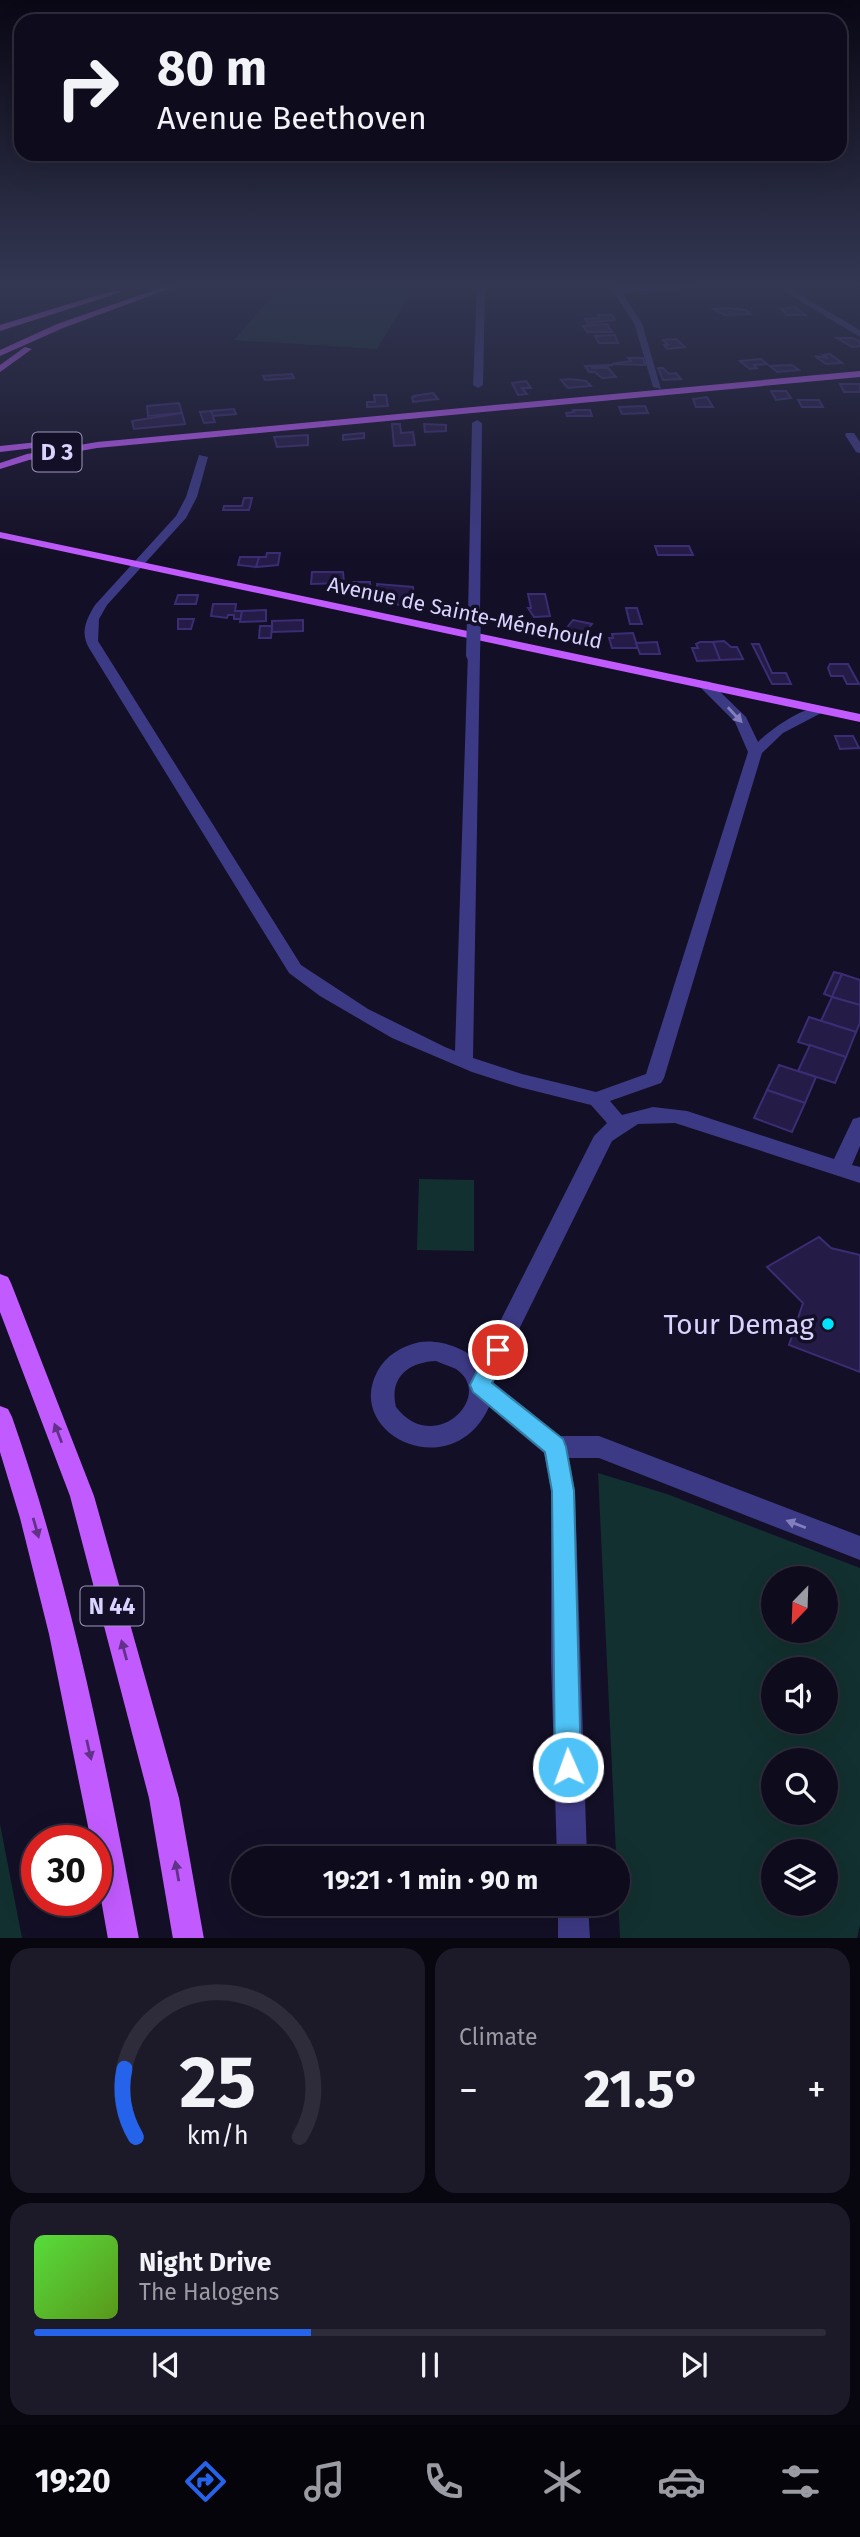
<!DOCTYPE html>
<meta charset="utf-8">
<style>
:root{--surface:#0e0b1c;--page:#1c1929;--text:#f1f3f6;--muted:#9b9ba3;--line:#2e2b3b;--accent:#2563eb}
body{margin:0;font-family:"Fira Sans",sans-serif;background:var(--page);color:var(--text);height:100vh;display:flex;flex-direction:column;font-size:26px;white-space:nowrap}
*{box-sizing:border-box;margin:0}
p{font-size:23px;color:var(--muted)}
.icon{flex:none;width:38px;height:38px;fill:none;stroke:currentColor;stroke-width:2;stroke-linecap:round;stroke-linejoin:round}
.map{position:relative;height:1938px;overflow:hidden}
.side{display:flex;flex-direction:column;gap:10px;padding:10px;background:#08060f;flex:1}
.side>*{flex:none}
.hud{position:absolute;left:14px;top:14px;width:833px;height:147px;border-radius:21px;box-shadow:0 7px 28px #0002,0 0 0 2px var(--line);background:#0e0b1c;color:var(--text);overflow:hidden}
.needle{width:46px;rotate:203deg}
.buttons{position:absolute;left:761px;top:1566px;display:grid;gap:14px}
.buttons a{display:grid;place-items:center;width:77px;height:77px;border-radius:50%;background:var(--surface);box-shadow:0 7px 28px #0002,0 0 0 2px var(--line);font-size:35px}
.speed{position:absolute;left:21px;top:1825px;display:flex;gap:14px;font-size:35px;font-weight:700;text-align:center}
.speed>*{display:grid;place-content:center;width:91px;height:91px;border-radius:50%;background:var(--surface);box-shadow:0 7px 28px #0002,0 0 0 2px var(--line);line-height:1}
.speed .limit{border:10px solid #d22;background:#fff;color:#111}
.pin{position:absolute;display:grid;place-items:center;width:60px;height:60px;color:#fff;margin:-30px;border:4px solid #fff;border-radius:50%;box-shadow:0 2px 7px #0007}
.me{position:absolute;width:77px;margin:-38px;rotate:358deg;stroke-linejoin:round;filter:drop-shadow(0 0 5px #0008)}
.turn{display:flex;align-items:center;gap:24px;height:147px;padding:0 28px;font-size:32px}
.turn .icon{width:91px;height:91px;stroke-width:2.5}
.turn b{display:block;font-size:49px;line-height:60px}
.big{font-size:52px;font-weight:700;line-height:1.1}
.side .card{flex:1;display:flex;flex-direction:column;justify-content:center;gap:10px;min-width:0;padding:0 24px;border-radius:21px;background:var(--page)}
.side .dial{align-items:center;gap:0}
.dial svg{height:182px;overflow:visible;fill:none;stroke:var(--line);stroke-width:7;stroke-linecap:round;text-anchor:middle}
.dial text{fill:var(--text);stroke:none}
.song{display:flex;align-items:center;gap:21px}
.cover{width:84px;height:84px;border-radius:10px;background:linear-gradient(135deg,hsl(110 70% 55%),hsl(90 70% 35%))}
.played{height:7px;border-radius:4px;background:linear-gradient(90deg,var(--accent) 35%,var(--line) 35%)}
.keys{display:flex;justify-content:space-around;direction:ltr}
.heat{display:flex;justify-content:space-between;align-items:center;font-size:38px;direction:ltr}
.side .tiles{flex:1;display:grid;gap:10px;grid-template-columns:1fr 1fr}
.card:last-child{grid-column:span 2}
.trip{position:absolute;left:231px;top:1846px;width:399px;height:70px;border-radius:35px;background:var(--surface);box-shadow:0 7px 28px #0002,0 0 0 2px var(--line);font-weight:700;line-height:70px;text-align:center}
.tabs{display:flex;height:112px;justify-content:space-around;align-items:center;background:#06040b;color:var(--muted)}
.tabs .icon{width:49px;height:49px}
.tabs .active{color:var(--accent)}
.tabs b{font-size:32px;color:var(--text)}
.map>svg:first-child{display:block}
.green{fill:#12302f;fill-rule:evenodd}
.building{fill:#241b47;stroke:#3b2d73;stroke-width:2}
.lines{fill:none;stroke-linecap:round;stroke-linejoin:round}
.minor{fill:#3d3a85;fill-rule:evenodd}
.major{fill:#c25bff;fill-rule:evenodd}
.minor-bridge{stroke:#3d3a85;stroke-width:14}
.oneway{fill:#837fbc}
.oneway2{fill:#623188}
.route{fill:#4fc3f7;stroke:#337fa1;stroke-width:2}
.poi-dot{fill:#00e5ff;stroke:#130f26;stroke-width:2.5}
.labels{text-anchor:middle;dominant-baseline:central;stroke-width:7;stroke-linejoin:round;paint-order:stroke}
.far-street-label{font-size:21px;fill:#d9d4ff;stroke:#130f26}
.shield{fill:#130f26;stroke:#9e99be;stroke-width:2}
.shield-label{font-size:23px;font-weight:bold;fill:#d9d4ff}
.near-poi-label{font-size:28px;fill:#d9d4ff;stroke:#130f26;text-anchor:end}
</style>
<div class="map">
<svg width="860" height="1939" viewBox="0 0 860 1939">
<rect width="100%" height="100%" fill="#130f26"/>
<g class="green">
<path d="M280,287H415L377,349L234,340Z"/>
<path d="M419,1179L474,1180V1251L417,1250Z"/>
<path d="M598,1473L667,1494L860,1568V1925L857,1938H620ZM774,1578H826V1631H774ZM774,1670H826V1722H774ZM774,1760H826V1813H774ZM774,1852H826V1904H774Z"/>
<path d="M0,1824L22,1938H0Z"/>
</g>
<g class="building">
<path d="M795,307L805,315H787L781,309Z"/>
<path d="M727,308L746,310L751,314L725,315L713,309Z"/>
<path d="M598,315H612L615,320L588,323L585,319L600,318Z"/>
<path d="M607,324L612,332H587L583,326Z"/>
<path d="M615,335L618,343H599L595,336Z"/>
<path d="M837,338H853L860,342V346L852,347Z"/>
<path d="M676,339L685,347L667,349L664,345H668L663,340Z"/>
<path d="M830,354L842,363L826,364L815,356L828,358L823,355Z"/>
<path d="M628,358H643L645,365L612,364L631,361Z"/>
<path d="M761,359L767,364L754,365L757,368L750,369L740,361Z"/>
<path d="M613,365L591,368H608L616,377L602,378L595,372H589L585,366Z"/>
<path d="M792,365L799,370L777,372L770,366Z"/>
<path d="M658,368H663L669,374L676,373L681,379L663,380Z"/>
<path d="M292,374L294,378L265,380L263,376Z"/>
<path d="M570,379L586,381L591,386L568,388L561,380Z"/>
<path d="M526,381L531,388H522L527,394L518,395L512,383Z"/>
<path d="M840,384H860V392H844Z"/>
<path d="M771,391H786L791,398L776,400Z"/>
<path d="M433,393L438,399L413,402L412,397L417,396H413Z"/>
<path d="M374,395H386L388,406L367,407V402H375Z"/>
<path d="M707,397L713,407H696L693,399Z"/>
<path d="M798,400H819L823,407H802Z"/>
<path d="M179,403L182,413L148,416L147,406Z"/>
<path d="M645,406L648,413L622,414L619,407Z"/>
<path d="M234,409L236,414L213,416L211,411Z"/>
<path d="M573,410H590L592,416H567L566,413L574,412Z"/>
<path d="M211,411L215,422L204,423L200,412Z"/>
<path d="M182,413L185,424L134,429L132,421Z"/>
<path d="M392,424H400L401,433L413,432L415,445L394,446Z"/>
<path d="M424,424L446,425V431L425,432Z"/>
<path d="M364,433V438L343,440V435Z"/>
<path d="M308,435V445L277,447L274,437Z"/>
<path d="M244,498H252L249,510H223L224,506H242Z"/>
<path d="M655,546H689L693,555H658Z"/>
<path d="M267,553H280L278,565L256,567L259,557H266Z"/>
<path d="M240,557H259L256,567L238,565Z"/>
<path d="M312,572H343L344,583L311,584Z"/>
<path d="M347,582H370L371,591H348Z"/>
<path d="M377,584L413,587L415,606L378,603Z"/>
<path d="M528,594H545L550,616L534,617L528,608H531Z"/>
<path d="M178,595H198L196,604H175Z"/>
<path d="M213,604H236L235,611H242L241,619H234V615H228L227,618L211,616Z"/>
<path d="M626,608H637L642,624H630Z"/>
<path d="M266,610V621L240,622L242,611Z"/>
<path d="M178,619H194L191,629H178Z"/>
<path d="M303,620V631L272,632V621Z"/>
<path d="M573,620L592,624L584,634L565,630Z"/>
<path d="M260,626H272L271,638H259Z"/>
<path d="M633,633L638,648H612L609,638H613L612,634Z"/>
<path d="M724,641L731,647H737L743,659L720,660L713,642Z"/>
<path d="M657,642L660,654H640L636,643Z"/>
<path d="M700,642H713L720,660L697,661L692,648H698L696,644Z"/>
<path d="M752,644H759L772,673H786L791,684H772Z"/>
<path d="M830,664H848L859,684H847L843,676H831L828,668Z"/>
<path d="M835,736H853L859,748L840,749Z"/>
<path d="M834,972L842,974L832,997L824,994Z"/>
<path d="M842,974L860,980V1005L832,997Z"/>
<path d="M832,997L860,1005V1023L856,1032L821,1021Z"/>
<path d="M809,1017L856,1032L846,1057L798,1042Z"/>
<path d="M810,1045L846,1057L835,1083L798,1071Z"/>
<path d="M779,1065L816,1077L805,1103L767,1090Z"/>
<path d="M767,1090L805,1103L792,1132L754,1118Z"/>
<path d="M819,1237L831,1248L860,1255V1372L789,1345L803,1303L767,1267Z"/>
</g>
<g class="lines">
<g class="minor">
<path d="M477,287H485L483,385L478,388L473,385Z"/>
<path d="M610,287H704L622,293L642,323L661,389L653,387L634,323Z"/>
<path d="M786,287L860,330V337L784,291Z"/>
<path d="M477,420L482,423L480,616L474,620L468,616L472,423Z"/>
<path d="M846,433H854L860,442V453L856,452L845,435Z"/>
<path d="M199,455L208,457L197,497L186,518L107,605L99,619L98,641L301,965L368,1009L445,1047L455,1051L468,652H478L480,655L473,1058L522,1074L596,1092L646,1074L748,752L735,722L698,685L705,681L710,682L746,717L758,742C771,729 806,704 825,707L827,710L783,733L762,753L664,1078L661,1083L610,1101L622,1115L653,1107L687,1111L834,1159L853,1119L860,1117V1146L852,1165L860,1167V1183L675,1123L638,1124L612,1141L493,1382L560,1436H599L860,1536V1560L599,1458H569L575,1491L587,1858H557L551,1662V1491L544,1453L489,1407C453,1486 344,1436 377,1372C386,1355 402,1346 420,1342C439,1339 467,1348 479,1363L594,1136L607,1123L591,1105L519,1087L472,1072L392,1038L320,996L289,973L89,648C80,632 86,620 95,605L176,516L186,497ZM436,1361C442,1364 450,1366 456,1369C496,1396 434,1457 396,1407C389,1378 408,1362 436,1361Z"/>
<path d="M558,1904H588L590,1939H558Z"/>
</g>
<g class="major">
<path d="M163,287H174L63,328L0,356V350L57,324Z"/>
<path d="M115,290L122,292L0,331V325Z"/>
<path d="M25,347L32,349L0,372V365Z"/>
<path d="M860,371V377L97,448L29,460L0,469V463L27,454L97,442Z"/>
<path d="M38,442L42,443V447L0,452V446Z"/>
<path d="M0,532L860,714V722L0,538Z"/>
<path d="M0,1274L8,1277L11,1283L94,1496L179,1798L204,1939H173L149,1798L70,1496L0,1312Z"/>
<path d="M0,1406L8,1409L12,1417C71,1586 106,1763 139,1939H108L96,1871V1841H91L49,1634L20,1518L0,1452Z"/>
</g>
<path class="minor-bridge" d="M473,655L474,616"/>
</g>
<defs><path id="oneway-solid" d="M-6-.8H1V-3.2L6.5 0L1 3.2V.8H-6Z" transform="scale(1.75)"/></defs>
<g class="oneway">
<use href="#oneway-solid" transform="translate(735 715) rotate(47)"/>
<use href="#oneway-solid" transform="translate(796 1524) rotate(-159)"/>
</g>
<g class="oneway2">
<use href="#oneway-solid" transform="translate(58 1433) rotate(-111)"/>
<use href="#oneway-solid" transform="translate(36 1528) rotate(74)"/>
<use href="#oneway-solid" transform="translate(124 1650) rotate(-105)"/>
<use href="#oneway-solid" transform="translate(89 1750) rotate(77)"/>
<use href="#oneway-solid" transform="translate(177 1871) rotate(-100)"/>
</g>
<linearGradient id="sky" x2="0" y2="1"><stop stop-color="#0a0815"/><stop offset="0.51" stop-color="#333752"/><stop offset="1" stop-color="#333752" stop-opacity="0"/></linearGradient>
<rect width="860" height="558" fill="url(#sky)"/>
<path class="route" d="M498,1341L506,1343L509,1350L492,1383L563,1439L566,1447L574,1491L581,1767L578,1776L568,1780L559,1776L555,1767L552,1491L545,1452L473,1392L470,1385L491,1343Z"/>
<circle class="poi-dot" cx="828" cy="1324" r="7"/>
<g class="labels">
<g class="far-street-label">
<text transform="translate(465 613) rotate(12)">Avenue de Sainte-Ménehould</text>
</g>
<g class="shield">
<rect x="32.5" y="432.5" width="49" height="39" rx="5"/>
<rect x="80.5" y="1586.5" width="63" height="39" rx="5"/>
</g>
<g class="shield-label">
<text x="57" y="452">D 3</text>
<text x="112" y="1606">N 44</text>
</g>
<g class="near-poi-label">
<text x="814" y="1324">Tour Demag</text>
</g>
</g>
</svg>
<div class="buttons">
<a><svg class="needle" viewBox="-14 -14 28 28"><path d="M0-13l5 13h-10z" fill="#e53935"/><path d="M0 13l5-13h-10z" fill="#9b9ba3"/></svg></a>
<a><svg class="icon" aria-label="sound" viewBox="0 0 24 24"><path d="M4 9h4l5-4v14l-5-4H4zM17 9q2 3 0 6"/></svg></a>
<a><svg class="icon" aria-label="search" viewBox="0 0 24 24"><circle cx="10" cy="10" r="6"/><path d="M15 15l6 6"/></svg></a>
<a><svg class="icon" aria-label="layers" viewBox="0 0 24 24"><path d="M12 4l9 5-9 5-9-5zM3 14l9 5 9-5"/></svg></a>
</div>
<div class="speed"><div class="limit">30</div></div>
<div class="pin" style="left:498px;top:1350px;background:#d93025"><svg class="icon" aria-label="arrive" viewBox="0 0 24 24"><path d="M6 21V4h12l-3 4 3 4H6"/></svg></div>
<svg class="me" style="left:568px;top:1767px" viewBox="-20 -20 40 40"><circle r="17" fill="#4fc3f7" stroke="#fff" stroke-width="3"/><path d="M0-11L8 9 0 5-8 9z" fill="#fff"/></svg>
<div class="trip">19:21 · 1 min · 90 m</div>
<div class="hud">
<div class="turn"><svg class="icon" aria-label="right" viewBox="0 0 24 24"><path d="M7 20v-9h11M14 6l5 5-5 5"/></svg><div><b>80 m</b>Avenue Beethoven</div></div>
</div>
</div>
<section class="side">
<div class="tiles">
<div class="card dial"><svg viewBox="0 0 100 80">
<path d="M14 69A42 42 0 1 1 86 69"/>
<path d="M14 69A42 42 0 0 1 9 39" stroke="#2563eb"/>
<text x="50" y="56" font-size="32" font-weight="700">25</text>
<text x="50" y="72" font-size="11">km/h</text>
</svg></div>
<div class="card"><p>Climate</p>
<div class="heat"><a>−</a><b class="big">21.5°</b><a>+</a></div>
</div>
<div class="card">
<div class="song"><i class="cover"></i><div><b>Night Drive</b><p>The Halogens</p></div></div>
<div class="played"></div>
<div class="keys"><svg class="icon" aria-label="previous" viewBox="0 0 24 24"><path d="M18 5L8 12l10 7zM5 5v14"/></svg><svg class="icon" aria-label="pause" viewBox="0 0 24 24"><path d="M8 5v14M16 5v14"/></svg><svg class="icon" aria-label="next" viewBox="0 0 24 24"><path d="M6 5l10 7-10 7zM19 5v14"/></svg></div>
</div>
</div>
</section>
<nav class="tabs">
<b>19:20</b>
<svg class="icon active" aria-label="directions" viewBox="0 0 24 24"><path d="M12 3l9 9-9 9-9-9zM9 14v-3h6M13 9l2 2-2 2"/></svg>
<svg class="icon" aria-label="music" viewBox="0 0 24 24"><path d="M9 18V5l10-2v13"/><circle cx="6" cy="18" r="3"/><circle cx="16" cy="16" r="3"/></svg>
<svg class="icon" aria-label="phone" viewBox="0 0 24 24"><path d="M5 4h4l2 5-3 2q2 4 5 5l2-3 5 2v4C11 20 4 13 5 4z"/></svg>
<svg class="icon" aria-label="climate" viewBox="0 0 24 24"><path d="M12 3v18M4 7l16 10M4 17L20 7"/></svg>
<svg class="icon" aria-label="car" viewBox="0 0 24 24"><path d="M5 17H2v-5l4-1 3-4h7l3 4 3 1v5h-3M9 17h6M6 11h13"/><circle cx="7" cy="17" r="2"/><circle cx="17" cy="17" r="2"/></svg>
<svg class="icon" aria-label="filters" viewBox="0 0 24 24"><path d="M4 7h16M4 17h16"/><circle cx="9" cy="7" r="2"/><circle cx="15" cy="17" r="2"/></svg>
</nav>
